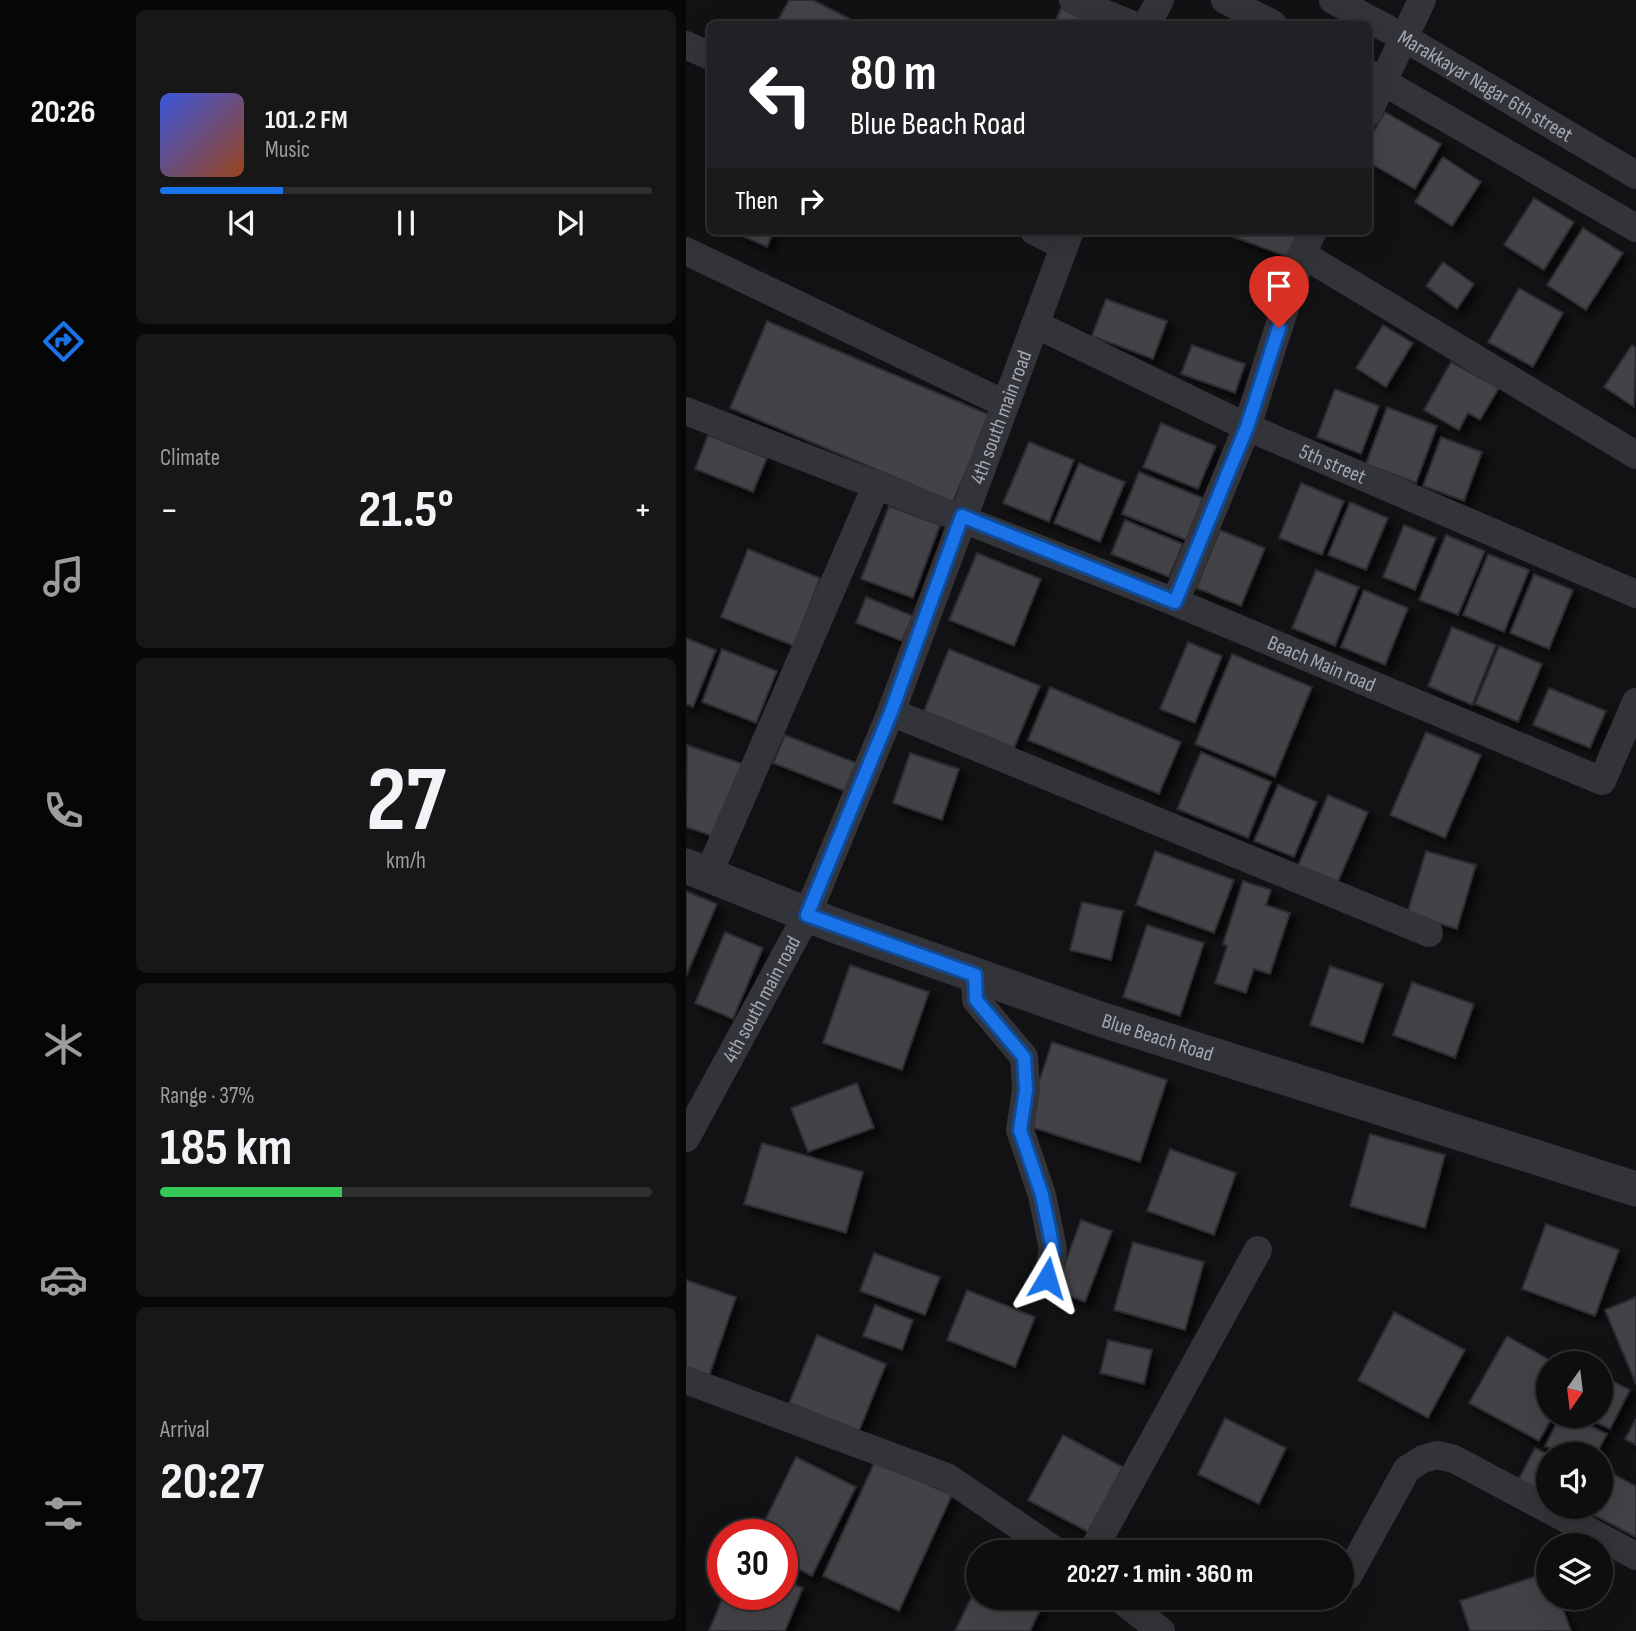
<!DOCTYPE html>
<meta charset="utf-8">
<style>
:root{--surface:#0e0e0f;--page:#171718;--text:#f1f3f6;--muted:#9b9c9e;--line:#2e2e2f;--accent:#1a73e8}
body{margin:0;font-family:"Sofia Sans Condensed",sans-serif;background:var(--page);color:var(--text);height:100vh;display:flex;flex-direction:column;font-size:26px;white-space:nowrap}
*{box-sizing:border-box;margin:0}
p{font-size:23px;color:var(--muted)}
.icon{flex:none;width:38px;height:38px;fill:none;stroke:currentColor;stroke-width:2;stroke-linecap:round;stroke-linejoin:round}
.map{position:relative;flex:1;overflow:hidden}
.panel{display:flex;flex-direction:column;gap:10px;padding:10px;background:#080808;width:560px}
.panel>*{flex:none}
.hud{position:absolute;left:21px;top:21px;width:665px;height:214px;border-radius:10px;box-shadow:0 7px 28px #0002,0 0 0 2px var(--line);background:#202124;color:#fff;overflow:hidden}
.needle{width:46px;rotate:194deg}
.controls{position:absolute;left:850px;top:1351px;display:grid;gap:14px}
.controls a{display:grid;place-items:center;width:77px;height:77px;border-radius:50%;background:var(--surface);box-shadow:0 7px 28px #0002,0 0 0 2px var(--line);font-size:35px}
.speed{position:absolute;left:21px;top:1519px;display:flex;gap:14px;font-size:35px;font-weight:700;text-align:center}
.speed>*{display:grid;place-content:center;width:91px;height:91px;border-radius:50%;background:var(--surface);box-shadow:0 7px 28px #0002,0 0 0 2px var(--line);line-height:1}
.speed .limit{border:10px solid #d22;background:#fff;color:#111}
.pin{position:absolute;display:grid;place-items:center;width:60px;height:60px;color:#fff;margin:-72px -30px;border-radius:50% 50% 50% 0;rotate:-45deg;box-shadow:0 0 7px #0007}
.pin .icon{rotate:45deg}
.me{position:absolute;width:77px;margin:-38px;rotate:7deg;stroke-linejoin:round;filter:drop-shadow(0 0 5px #0008)}
.turn{display:flex;align-items:center;gap:24px;height:147px;padding:0 28px;font-size:32px}
.turn .icon{width:91px;height:91px;stroke-width:2.5}
.turn b{display:block;font-size:49px;line-height:60px}
.then{display:flex;align-items:center;height:66px;padding:0 28px;background:#0003;gap:14px;font-size:26px}
.big{font-size:52px;font-weight:700;line-height:1.1}
.panel .tile{flex:1;display:flex;flex-direction:column;justify-content:center;gap:10px;min-width:0;padding:0 24px;border-radius:10px;background:var(--page)}
.panel .dial{align-items:center;gap:0}
.dial b{font-size:91px;line-height:1}
.song{display:flex;align-items:center;gap:21px}
.cover{width:84px;height:84px;border-radius:10px;background:linear-gradient(135deg,hsl(230 70% 55%),hsl(20 70% 35%))}
.played{height:7px;border-radius:4px;background:linear-gradient(90deg,var(--accent) 25%,var(--line) 25%)}
.keys{display:flex;justify-content:space-around;direction:ltr}
.heat{display:flex;justify-content:space-between;align-items:center;font-size:38px;direction:ltr}
.charge{height:10px;border-radius:5px;background:linear-gradient(90deg,#34c759 37%,var(--line) 0)}
.trip{position:absolute;left:280px;top:1540px;width:388px;height:70px;border-radius:35px;background:var(--surface);box-shadow:0 7px 28px #0002,0 0 0 2px var(--line);font-weight:700;line-height:70px;text-align:center}
main{display:flex;flex:1;min-height:0}
.menu{display:flex;flex-direction:column;width:126px;justify-content:space-around;align-items:center;background:#060606;color:var(--muted)}
.menu .icon{width:49px;height:49px}
.menu .selected{color:var(--accent)}
.menu b{font-size:32px;color:var(--text)}
.map>svg:first-child{display:block}
.building{fill:#424247;stroke:#2d2c30;stroke-width:2;filter:url(#shadow)}
.lines{fill:none;stroke-linecap:round;stroke-linejoin:round}
.minor{stroke:#333439;stroke-width:28}
.tertiary{stroke:#333439;stroke-width:35}
.route-casing{stroke:#114b97;stroke-width:18}
.route{stroke:#1a73e8;stroke-width:12}
.labels{text-anchor:middle;dominant-baseline:central;stroke-width:7;stroke-linejoin:round;paint-order:stroke}
.street-label{font-size:21px;fill:#a4a8b4;stroke:#0d0d0f}
</style>
<main>
<nav class="menu">
<b>20:26</b>
<svg class="icon selected" aria-label="directions" viewBox="0 0 24 24"><path d="M12 3l9 9-9 9-9-9zM9 14v-3h6M13 9l2 2-2 2"/></svg>
<svg class="icon" aria-label="music" viewBox="0 0 24 24"><path d="M9 18V5l10-2v13"/><circle cx="6" cy="18" r="3"/><circle cx="16" cy="16" r="3"/></svg>
<svg class="icon" aria-label="phone" viewBox="0 0 24 24"><path d="M5 4h4l2 5-3 2q2 4 5 5l2-3 5 2v4C11 20 4 13 5 4z"/></svg>
<svg class="icon" aria-label="climate" viewBox="0 0 24 24"><path d="M12 3v18M4 7l16 10M4 17L20 7"/></svg>
<svg class="icon" aria-label="car" viewBox="0 0 24 24"><path d="M5 17H2v-5l4-1 3-4h7l3 4 3 1v5h-3M9 17h6M6 11h13"/><circle cx="7" cy="17" r="2"/><circle cx="17" cy="17" r="2"/></svg>
<svg class="icon" aria-label="filters" viewBox="0 0 24 24"><path d="M4 7h16M4 17h16"/><circle cx="9" cy="7" r="2"/><circle cx="15" cy="17" r="2"/></svg>
</nav>
<section class="panel">
<div class="tile">
<div class="song"><i class="cover"></i><div><b>101.2 FM</b><p>Music</p></div></div>
<div class="played"></div>
<div class="keys"><svg class="icon" aria-label="previous" viewBox="0 0 24 24"><path d="M18 5L8 12l10 7zM5 5v14"/></svg><svg class="icon" aria-label="pause" viewBox="0 0 24 24"><path d="M8 5v14M16 5v14"/></svg><svg class="icon" aria-label="next" viewBox="0 0 24 24"><path d="M6 5l10 7-10 7zM19 5v14"/></svg></div>
</div>
<div class="tile"><p>Climate</p>
<div class="heat"><a>−</a><b class="big">21.5°</b><a>+</a></div>
</div>
<div class="tile dial"><b>27</b><p>km/h</p></div>
<div class="tile"><p>Range · 37%</p><b class="big">185 km</b><div class="charge"></div></div>
<div class="tile"><p>Arrival</p><b class="big">20:27</b></div>
</section>
<div class="map">
<svg width="950" height="1631" viewBox="0 0 950 1631">
<defs>
<filter id="shadow"><feDropShadow dx="6" dy="6" stdDeviation="3.5" flood-color="#0009"/></filter>
</defs>
<rect width="100%" height="100%" fill="#121214"/>
<g class="building">
<path d="M103,0H127L174,24H90Z"/>
<path d="M377,4L411,19L408,24H368Z"/>
<path d="M699,112L755,144L729,189L682,162V141Z"/>
<path d="M757,157L795,182L766,226L729,202Z"/>
<path d="M848,198L888,222L858,270L818,245Z"/>
<path d="M897,228L937,253L900,310L861,285Z"/>
<path d="M45,231H88L81,247Z"/>
<path d="M549,231H615L605,258L547,237Z"/>
<path d="M757,262L788,284L771,309L740,286Z"/>
<path d="M833,288L877,313L847,367L802,342Z"/>
<path d="M420,299L481,321L467,359L406,336Z"/>
<path d="M81,321L304,415L267,502L44,408Z"/>
<path d="M697,325L727,343L700,387L670,368Z"/>
<path d="M506,345L559,364L549,393L495,374Z"/>
<path d="M946,345L950,348L948,407L918,387Z"/>
<path d="M765,362L813,388L794,420L782,413L773,430L738,410Z"/>
<path d="M649,389L693,406L675,454L631,437Z"/>
<path d="M701,407L751,426L730,483L680,464Z"/>
<path d="M475,423L530,446L512,489L457,467Z"/>
<path d="M22,435L81,458L67,492L9,469Z"/>
<path d="M755,437L796,452L778,501L737,486Z"/>
<path d="M343,442L388,460L363,522L317,503Z"/>
<path d="M393,463L439,482L414,542L368,523Z"/>
<path d="M453,472L517,498L500,540L436,514Z"/>
<path d="M615,483L658,501L636,555L593,538Z"/>
<path d="M664,502L702,518L680,570L642,555Z"/>
<path d="M203,506L254,525L227,598L175,579Z"/>
<path d="M439,520L497,544L483,577L425,554Z"/>
<path d="M718,525L750,538L729,590L697,577Z"/>
<path d="M534,530L579,548L555,606L510,588Z"/>
<path d="M760,535L799,551L772,615L733,600Z"/>
<path d="M62,549L134,578L108,646L35,617Z"/>
<path d="M291,553L355,579L328,646L263,620Z"/>
<path d="M802,554L843,570L818,632L777,615Z"/>
<path d="M630,570L673,587L649,646L606,628Z"/>
<path d="M848,574L887,590L863,649L824,633Z"/>
<path d="M678,590L722,608L699,665L655,647Z"/>
<path d="M180,597L227,616L216,641L170,623Z"/>
<path d="M766,627L810,645L786,705L742,686Z"/>
<path d="M0,638L30,650L7,707L0,704Z"/>
<path d="M502,642L536,656L509,723L474,709Z"/>
<path d="M813,646L856,664L832,722L789,704Z"/>
<path d="M36,649L91,671L70,723L16,702Z"/>
<path d="M263,649L354,686L328,748L238,711Z"/>
<path d="M546,654L626,687L589,777L509,744Z"/>
<path d="M364,687L495,742L473,794L342,740Z"/>
<path d="M863,688L920,711L904,748L847,725Z"/>
<path d="M740,732L795,755L759,838L704,815Z"/>
<path d="M99,735L178,766L166,794L87,763Z"/>
<path d="M1,745L57,764L32,838L0,827Z"/>
<path d="M515,752L585,782L562,838L491,809Z"/>
<path d="M224,753L273,769L256,820L207,803Z"/>
<path d="M592,785L631,802L608,857L568,841Z"/>
<path d="M642,795L682,812L648,891L608,875Z"/>
<path d="M469,851L548,880L528,933L450,905Z"/>
<path d="M740,851L790,865L771,929L721,914Z"/>
<path d="M557,881L585,890L580,905L604,913L584,974L568,969L560,993L529,983L541,946L537,944Z"/>
<path d="M0,891L31,904L0,976Z"/>
<path d="M396,902L437,911L425,960L384,950Z"/>
<path d="M461,925L518,943L494,1016L437,997Z"/>
<path d="M39,932L77,948L47,1019L9,1003Z"/>
<path d="M164,965L243,992L216,1070L137,1043Z"/>
<path d="M644,966L697,984L677,1043L624,1025Z"/>
<path d="M726,982L788,1004L769,1058L707,1035Z"/>
<path d="M366,1042L481,1080L454,1162L339,1125Z"/>
<path d="M171,1083L188,1128L122,1152L105,1108Z"/>
<path d="M684,1134L759,1155L739,1228L664,1206Z"/>
<path d="M76,1143L177,1172L160,1233L58,1204Z"/>
<path d="M484,1149L550,1173L528,1235L461,1211Z"/>
<path d="M395,1220L426,1231L399,1302L369,1291Z"/>
<path d="M860,1224L933,1250L909,1316L836,1289Z"/>
<path d="M447,1242L518,1262L499,1330L428,1310Z"/>
<path d="M188,1253L254,1277L239,1315L174,1291Z"/>
<path d="M0,1280L50,1297L21,1382L0,1374Z"/>
<path d="M281,1290L349,1317L329,1367L261,1340Z"/>
<path d="M950,1297V1384L919,1310Z"/>
<path d="M189,1305L227,1320L216,1350L177,1336Z"/>
<path d="M708,1312L779,1350L742,1418L672,1380Z"/>
<path d="M131,1335L200,1364L173,1431L103,1403Z"/>
<path d="M821,1336L869,1363H863V1416H867L853,1441L783,1403Z"/>
<path d="M422,1340L466,1350L458,1384L414,1373Z"/>
<path d="M915,1375L944,1390L924,1429L896,1416H915Z"/>
<path d="M874,1416H884L921,1434L910,1454H876L859,1446Z"/>
<path d="M539,1418L600,1448L573,1504L512,1474Z"/>
<path d="M950,1419V1445L939,1439Z"/>
<path d="M377,1435L437,1467L402,1532L342,1500Z"/>
<path d="M849,1448L863,1455V1498L831,1482Z"/>
<path d="M110,1457L170,1487L126,1576L96,1561V1535H72Z"/>
<path d="M189,1461L266,1495L213,1611L137,1576Z"/>
<path d="M923,1472L950,1486V1537L902,1512L905,1507H915V1487Z"/>
<path d="M863,1572V1598H873L885,1631H784L774,1601Z"/>
<path d="M96,1580L117,1588L99,1631H23L38,1594H96Z"/>
<path d="M292,1584V1598H360L344,1631H269Z"/>
</g>
<g class="lines">
<g class="minor">
<path d="M387,0L444,24"/>
<path d="M539,0L587,24"/>
<path id="s1" d="M647,0L717,37L950,175"/>
<path d="M461,24L474,0"/>
<path d="M0,45L24,56"/>
<path d="M682,73L950,228"/>
<path d="M682,113L736,0"/>
<path d="M348,231L378,246"/>
<path d="M0,251L319,404"/>
<path d="M616,254L950,455"/>
<path id="s2" d="M349,324L561,427L950,594"/>
<path id="s3" d="M0,411L489,602L916,781L950,702"/>
<path d="M489,602L561,427L616,254L627,231"/>
<path d="M205,712L743,933"/>
<path d="M22,875L191,484"/>
<path d="M289,975L290,1000L338,1057L340,1090L334,1130L356,1195L365,1239L367,1250L361,1278"/>
<path id="s4" d="M0,1138L121,915L205,712L384,231"/>
<path d="M0,1380L261,1477L371,1552"/>
<path d="M406,1552L572,1250"/>
<path d="M662,1576L721,1469L737,1459L751,1455L768,1459L950,1556"/>
<path d="M433,1598L475,1631"/>
</g>
<path class="tertiary" id="s5" d="M0,866L150,926L414,1019L950,1189"/>
</g>
<g class="lines">
<g class="route-casing">
<path id="route" d="M361,1278L367,1250L365,1239L356,1195L334,1130L340,1090L338,1057L290,1000L289,975L121,915L205,712L276,516L489,602L561,427L593,328"/>
</g>
<use href="#route" class="route"/>
</g>
<g class="labels">
<g class="street-label">
<text stroke="none"><textPath href="#s1" startOffset="175">Marakkayar Nagar 6th street</textPath></text>
<text stroke="none"><textPath href="#s4" startOffset="788">4th south main road</textPath></text>
<text stroke="none"><textPath href="#s2" startOffset="329">5th street</textPath></text>
<text stroke="none"><textPath href="#s3" startOffset="684">Beach Main road</textPath></text>
<text stroke="none"><textPath href="#s4" startOffset="158">4th south main road</textPath></text>
<text stroke="none"><textPath href="#s5" startOffset="502">Blue Beach Road</textPath></text>
</g>
</g>
</svg>
<div class="controls">
<a><svg class="needle" viewBox="-14 -14 28 28"><path d="M0-13l5 13h-10z" fill="#e53935"/><path d="M0 13l5-13h-10z" fill="#9b9c9e"/></svg></a>
<a><svg class="icon" aria-label="sound" viewBox="0 0 24 24"><path d="M4 9h4l5-4v14l-5-4H4zM17 9q2 3 0 6"/></svg></a>
<a><svg class="icon" aria-label="layers" viewBox="0 0 24 24"><path d="M12 4l9 5-9 5-9-5zM3 14l9 5 9-5"/></svg></a>
</div>
<div class="speed"><div class="limit">30</div></div>
<div class="pin" style="left:593px;top:328px;background:#d93025"><svg class="icon" aria-label="arrive" viewBox="0 0 24 24"><path d="M6 21V4h12l-3 4 3 4H6"/></svg></div>
<svg class="me" style="left:361px;top:1278px" viewBox="-20 -20 40 40"><path d="M0-17L14 15 0 8-14 15z" fill="#1a73e8" stroke="#fff" stroke-width="4"/></svg>
<div class="trip">20:27 · 1 min · 360 m</div>
<div class="hud">
<div class="turn"><svg class="icon" aria-label="left" viewBox="0 0 24 24"><path d="M17 20v-9H6M10 6l-5 5 5 5"/></svg><div><b>80 m</b>Blue Beach Road</div></div>
<div class="then">Then<svg class="icon" aria-label="right" viewBox="0 0 24 24"><path d="M7 20v-9h11M14 6l5 5-5 5"/></svg></div>
</div>
</div>
</main>
